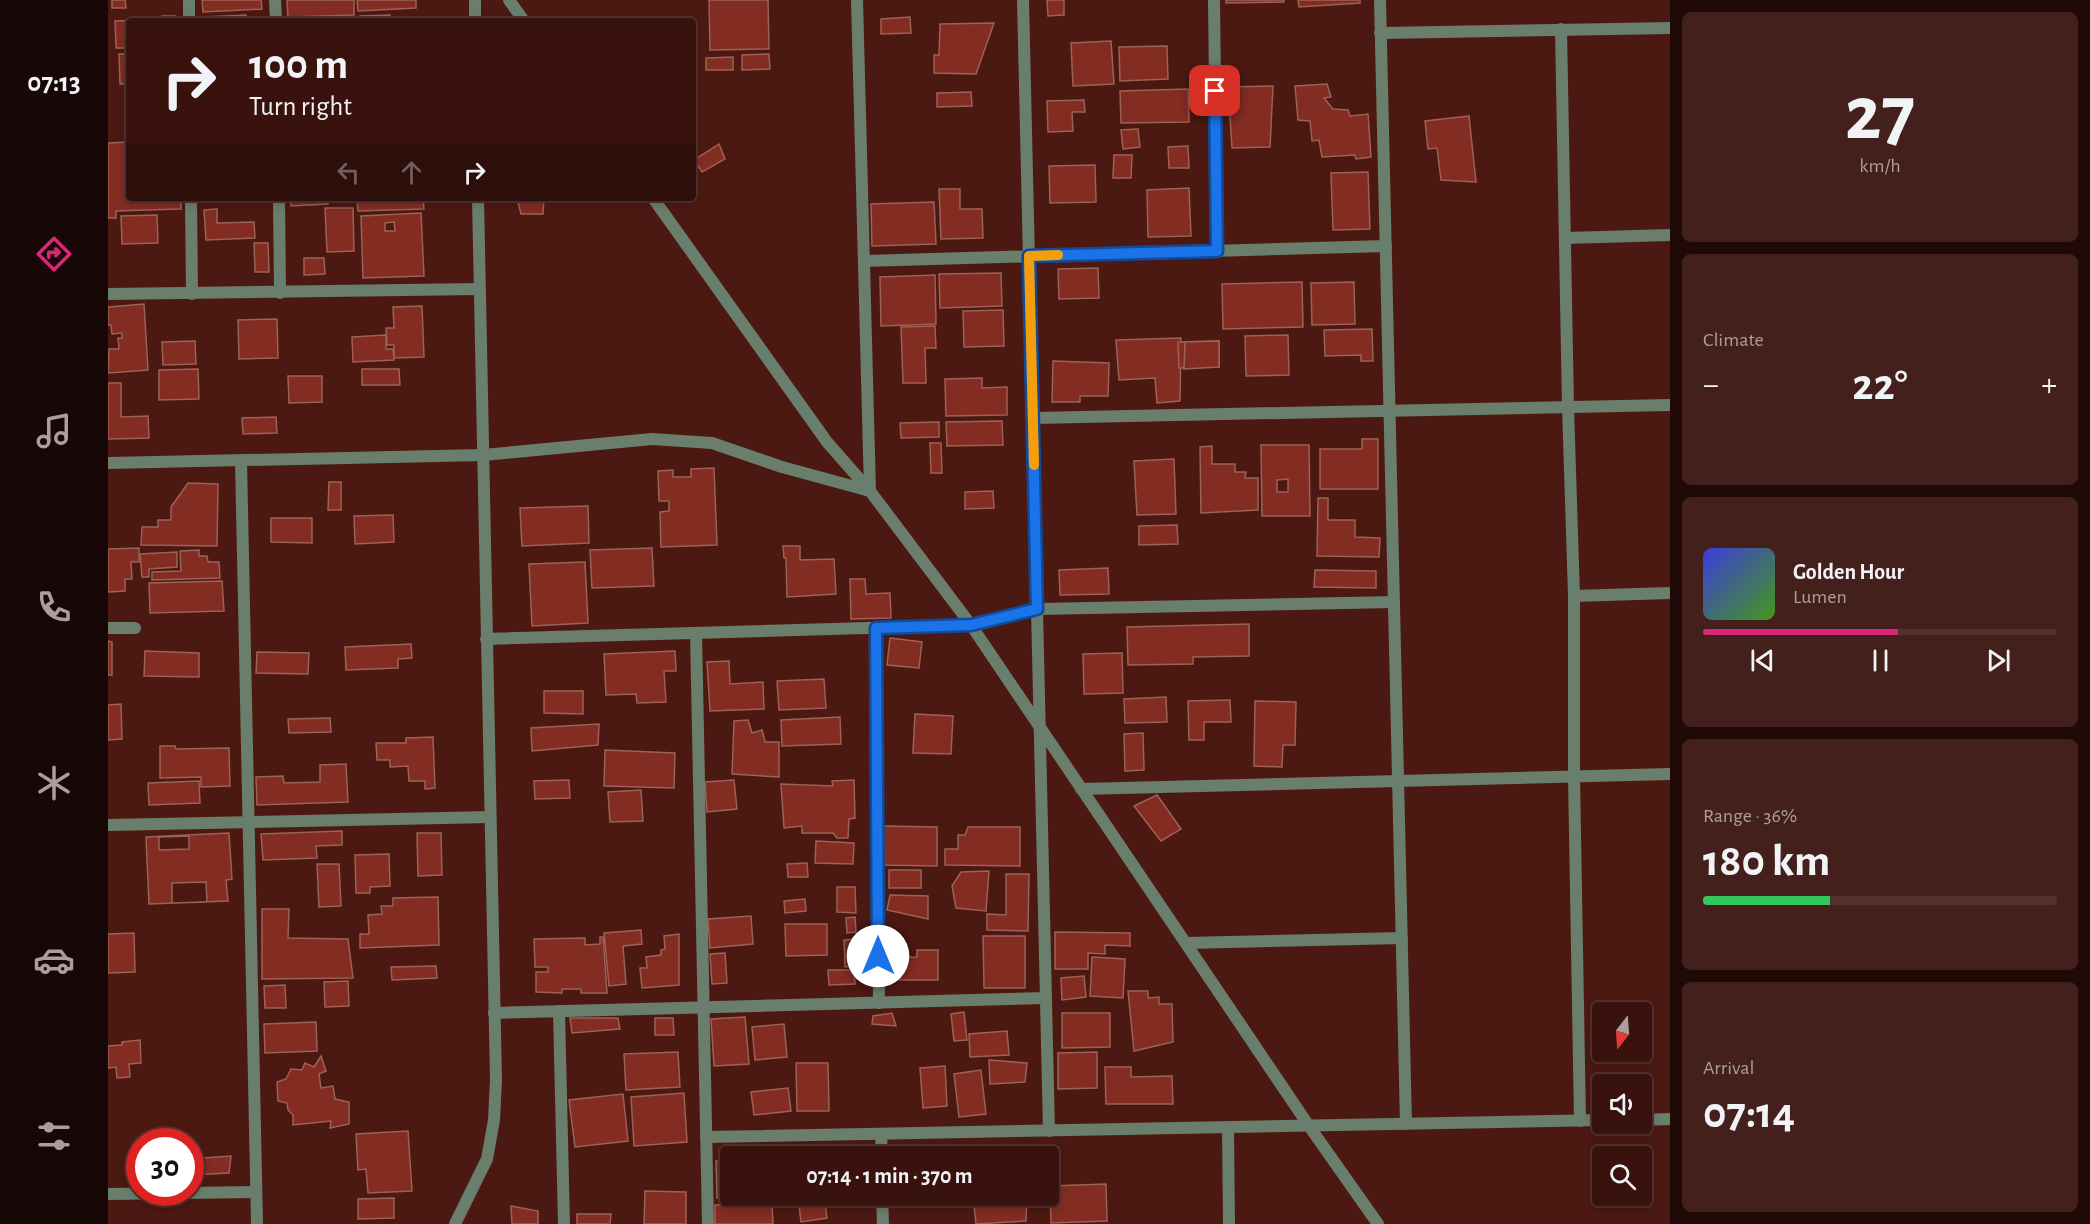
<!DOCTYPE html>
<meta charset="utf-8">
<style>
:root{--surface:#39120e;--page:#44201c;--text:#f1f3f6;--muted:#ab9e9e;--line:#53322e;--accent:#db2777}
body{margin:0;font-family:"Alegreya Sans",sans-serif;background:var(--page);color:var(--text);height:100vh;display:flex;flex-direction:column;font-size:22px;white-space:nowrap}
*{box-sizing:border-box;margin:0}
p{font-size:20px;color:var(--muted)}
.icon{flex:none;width:33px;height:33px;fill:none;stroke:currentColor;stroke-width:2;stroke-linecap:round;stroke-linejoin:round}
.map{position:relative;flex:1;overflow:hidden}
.side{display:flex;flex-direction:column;gap:12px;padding:12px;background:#1f0a08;width:420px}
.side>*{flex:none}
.hud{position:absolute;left:18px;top:18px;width:570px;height:183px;border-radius:6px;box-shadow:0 3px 9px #0003,0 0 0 2px var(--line);background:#39120e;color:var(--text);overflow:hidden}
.needle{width:39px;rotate:197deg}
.fabs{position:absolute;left:1484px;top:1002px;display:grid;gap:12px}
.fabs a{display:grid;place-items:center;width:60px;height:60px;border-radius:6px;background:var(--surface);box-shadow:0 3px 9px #0003,0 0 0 2px var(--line);font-size:30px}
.speed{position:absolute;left:18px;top:1128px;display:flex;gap:12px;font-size:30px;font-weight:700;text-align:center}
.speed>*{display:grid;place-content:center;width:78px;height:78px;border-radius:50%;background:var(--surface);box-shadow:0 3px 9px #0003,0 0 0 2px var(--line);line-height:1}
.speed .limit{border:9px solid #d22;background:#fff;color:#111}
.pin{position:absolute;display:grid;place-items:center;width:51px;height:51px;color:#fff;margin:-26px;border-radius:12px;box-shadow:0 3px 9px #0006}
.me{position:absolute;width:66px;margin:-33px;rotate:0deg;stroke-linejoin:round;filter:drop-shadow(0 0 4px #0008)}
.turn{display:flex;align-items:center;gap:21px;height:126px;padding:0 24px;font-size:27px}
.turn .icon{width:78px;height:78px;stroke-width:2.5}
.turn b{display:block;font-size:42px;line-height:51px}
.lanes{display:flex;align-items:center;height:57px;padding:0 24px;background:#0003;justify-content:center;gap:30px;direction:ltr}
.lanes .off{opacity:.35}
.big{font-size:45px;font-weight:700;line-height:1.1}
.side .card{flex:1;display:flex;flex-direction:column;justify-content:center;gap:9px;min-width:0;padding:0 21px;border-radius:9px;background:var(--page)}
.side .dial{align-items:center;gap:0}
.dial b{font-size:78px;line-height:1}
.song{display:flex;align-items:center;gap:18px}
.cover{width:72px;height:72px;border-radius:9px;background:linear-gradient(135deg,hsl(240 70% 55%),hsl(100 70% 35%))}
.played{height:6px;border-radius:3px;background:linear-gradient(90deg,var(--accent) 55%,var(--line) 55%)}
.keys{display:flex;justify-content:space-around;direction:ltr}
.heat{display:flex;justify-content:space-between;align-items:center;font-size:33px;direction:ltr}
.charge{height:9px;border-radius:4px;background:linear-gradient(90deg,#34c759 36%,var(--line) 0)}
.trip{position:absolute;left:612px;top:1146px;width:339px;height:60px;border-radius:6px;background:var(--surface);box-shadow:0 3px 9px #0003,0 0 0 2px var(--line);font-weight:700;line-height:60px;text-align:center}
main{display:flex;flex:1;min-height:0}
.tab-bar{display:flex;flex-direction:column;width:108px;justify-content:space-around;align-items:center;background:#170706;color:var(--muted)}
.tab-bar .icon{width:42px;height:42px}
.tab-bar .selected{color:var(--accent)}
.tab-bar b{font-size:27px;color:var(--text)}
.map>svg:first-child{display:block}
.building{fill:#822c22;stroke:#9d6157;stroke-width:1.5;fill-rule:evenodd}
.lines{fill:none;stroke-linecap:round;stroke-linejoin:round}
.minor{stroke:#697e6c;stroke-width:12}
.tertiary{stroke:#697e6c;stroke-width:12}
.route-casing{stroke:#114b97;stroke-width:15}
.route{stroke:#1a73e8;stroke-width:10}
.slow{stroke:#f59e0b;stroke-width:10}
</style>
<main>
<nav class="tab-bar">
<b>07:13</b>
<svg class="icon selected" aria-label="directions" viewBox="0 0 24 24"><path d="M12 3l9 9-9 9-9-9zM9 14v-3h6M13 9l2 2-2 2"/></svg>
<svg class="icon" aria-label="music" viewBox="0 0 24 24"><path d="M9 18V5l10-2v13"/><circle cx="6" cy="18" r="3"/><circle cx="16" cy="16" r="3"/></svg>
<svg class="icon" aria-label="phone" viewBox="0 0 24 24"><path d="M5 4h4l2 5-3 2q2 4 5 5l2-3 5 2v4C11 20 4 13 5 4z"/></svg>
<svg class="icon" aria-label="climate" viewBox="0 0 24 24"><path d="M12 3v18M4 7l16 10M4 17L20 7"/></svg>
<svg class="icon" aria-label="car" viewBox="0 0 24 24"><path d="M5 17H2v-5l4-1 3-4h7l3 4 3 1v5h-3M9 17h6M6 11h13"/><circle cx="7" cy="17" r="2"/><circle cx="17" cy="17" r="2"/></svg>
<svg class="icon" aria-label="filters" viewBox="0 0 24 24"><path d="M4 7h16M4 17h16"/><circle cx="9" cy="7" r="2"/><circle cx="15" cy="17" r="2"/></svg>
</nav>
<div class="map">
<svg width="1562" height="1224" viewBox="0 0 1562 1224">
<rect width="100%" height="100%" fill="#4c1812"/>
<g class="building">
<path d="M4,0H17L18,8H4Z"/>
<path d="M94,0H153L154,9L95,12Z"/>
<path d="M179,0H246V15L180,17Z"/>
<path d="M249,0H308V8L250,11Z"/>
<path d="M601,0H660L661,49L602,50Z"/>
<path d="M939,0H956V15L940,16Z"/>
<path d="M1118,0H1176V2L1118,3Z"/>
<path d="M1190,0H1252V3L1191,7Z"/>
<path d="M138,15V18H155V21H96V17Z"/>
<path d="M282,15V21H252V16Z"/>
<path d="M54,16H67V21H55Z"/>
<path d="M802,17L803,33L773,34V19Z"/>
<path d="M33,20L21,21V48H8L7,21Z"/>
<path d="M886,23L868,74L826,73V55H831L832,24Z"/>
<path d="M1003,41L1006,84L965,86L963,43Z"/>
<path d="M1059,46L1060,79L1012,81L1011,47Z"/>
<path d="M11,54H21V84H12Z"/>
<path d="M661,54L662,69L634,70V55Z"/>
<path d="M625,57V70H598V58Z"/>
<path d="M1219,84L1223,97L1216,98L1225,109L1240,110L1242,116L1260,114L1263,157L1248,159L1247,155L1214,157L1211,140L1204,141L1202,121L1190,120L1187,86Z"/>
<path d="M1165,86L1162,147L1124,148L1120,87Z"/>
<path d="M1080,89L1081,122L1013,123L1012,91Z"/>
<path d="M863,92L864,106L829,107V93Z"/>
<path d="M976,100L977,112H964L965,131L940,132L939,101Z"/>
<path d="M1361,116L1368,182L1333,180L1329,148L1320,149L1317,121Z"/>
<path d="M1030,129L1032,147L1015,149L1013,130Z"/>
<path d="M21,142V198H73V209L8,211V218H0V143Z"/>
<path d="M611,144L617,159L594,172L586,160Z"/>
<path d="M1080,146L1081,168H1061L1060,147Z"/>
<path d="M1006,155H1024L1023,178H1005Z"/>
<path d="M987,165L988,202L942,203L941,166Z"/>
<path d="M1260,172L1262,229L1225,230L1223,173Z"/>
<path d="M1081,188L1083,236L1040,237L1039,190Z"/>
<path d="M831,189H852V209H874L875,238L833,239Z"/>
<path d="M183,198H229H220V204L183,206Z"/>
<path d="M249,198H315L316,209L250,211Z"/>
<path d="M409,198H436L435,214H413Z"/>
<path d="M826,202L828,244L764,246L763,204Z"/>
<path d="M217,208H245L246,251L219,252Z"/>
<path d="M109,209V223L146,222L147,238L98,240L96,210Z"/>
<path d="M313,213L316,276L255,278L253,216ZM286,222L287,231H277V223Z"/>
<path d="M49,215L50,243L14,244L13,216Z"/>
<path d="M146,243H160L161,272H147Z"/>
<path d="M196,258H216L217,274L196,275Z"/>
<path d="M990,268L991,298L951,299L950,269Z"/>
<path d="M893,273L894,306L832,308L831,274Z"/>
<path d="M827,275L828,324L773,326L772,277Z"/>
<path d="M1194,282L1195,327L1115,329L1114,284Z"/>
<path d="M1246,282L1247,324L1204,325L1203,283Z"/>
<path d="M36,304L40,370L0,373L1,349H11L10,338H14V333L4,334L3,325H0V307Z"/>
<path d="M314,306L316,357L286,358V345H279L278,328H286L285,307Z"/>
<path d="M895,310L896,346L856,347L855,311Z"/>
<path d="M169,319L170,358L131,359L130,320Z"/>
<path d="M827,326L828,348H817L818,383H795L793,327Z"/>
<path d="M1264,329L1265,361H1253V355L1217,356L1216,330Z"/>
<path d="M278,335V349H285L286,360L245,362L244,337Z"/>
<path d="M1180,335L1181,375L1138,376L1137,336Z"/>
<path d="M1073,338L1072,401L1049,403L1047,378L1011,380L1008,340Z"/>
<path d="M87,341L88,364L55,365L54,342Z"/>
<path d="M1111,341V367L1071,368L1070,342Z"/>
<path d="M1111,341V367L1076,369L1077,342Z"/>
<path d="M945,361L1001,363L1000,396H972V402H944Z"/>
<path d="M90,369L91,399L51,400V370Z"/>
<path d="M254,369H291L292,385H254Z"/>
<path d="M180,376H214V402L181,403Z"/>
<path d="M874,378V388L899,387V415L838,416L837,379Z"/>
<path d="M0,383H13V417L40,416L41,438L0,439Z"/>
<path d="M168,417L169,433L135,434L134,418Z"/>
<path d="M894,421L895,445L839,446L838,422Z"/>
<path d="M831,422V437L793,438L792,423Z"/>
<path d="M1254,439H1270V489H1212V449H1254Z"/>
<path d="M822,443H833L834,473H823Z"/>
<path d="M1153,445H1201L1202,516H1154ZM1180,479V492H1169V480Z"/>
<path d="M1104,446V464H1127V472H1138L1137,478H1150V510L1093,513L1092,447Z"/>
<path d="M1066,459L1068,514L1029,515L1026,461Z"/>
<path d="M606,468L609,545L553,547L552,512L561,511V501H551L550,471L565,470V477H583V469Z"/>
<path d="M221,482H233V510H220Z"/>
<path d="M80,483L110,484L109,546L33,545L34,527H50V520H63V507Z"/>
<path d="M885,491L886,508L857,509V492Z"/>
<path d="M1210,498H1220V520H1247V537L1272,538L1271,557L1209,556Z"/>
<path d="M480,506L481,543L414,546L412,508Z"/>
<path d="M285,515L286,542L247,544L246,516Z"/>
<path d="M163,518H204V543L163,542Z"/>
<path d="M1069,525L1070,544L1031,545V526Z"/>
<path d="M675,546H692V560L726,559L728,594L679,597L678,558H676Z"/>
<path d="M31,548V562H23L24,579H17V591L0,592V549Z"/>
<path d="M544,548L546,586L484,588L482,550Z"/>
<path d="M91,550V556H99L100,562H111L112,578L44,580V572L73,571L72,551Z"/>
<path d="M69,552V567L41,569V577H34L32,554Z"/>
<path d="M477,562L480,623L424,626L421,564Z"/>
<path d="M1000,568L1001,594L952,595L951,570Z"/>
<path d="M1207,570L1268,571V588L1206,587Z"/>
<path d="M742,579H757L758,594L782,593L783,618L743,619Z"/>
<path d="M114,581L116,611L42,613L41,583Z"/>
<path d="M1141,624V656L1085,657V664L1020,665L1019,627Z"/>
<path d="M782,638L814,642L811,668L779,665Z"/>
<path d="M0,641L4,642V675H0Z"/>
<path d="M303,644L304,658L290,659V668L238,670L237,647Z"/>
<path d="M37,651L91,653V677L36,676Z"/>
<path d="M567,651L568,671H556L558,702L529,703L528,694L498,695L496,654Z"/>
<path d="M149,652L201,653L200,674L148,673Z"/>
<path d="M1014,653L1015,693L976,694L975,654Z"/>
<path d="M621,661L622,684L655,682L656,709L602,711L599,662Z"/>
<path d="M716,679L718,708L671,710L669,681Z"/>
<path d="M436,691H475V714L436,713Z"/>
<path d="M1058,697L1059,722L1017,723L1016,699Z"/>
<path d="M1122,700L1123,722H1096V740H1081L1080,701Z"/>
<path d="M1147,701L1188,702L1187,745H1175L1174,767L1146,766Z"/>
<path d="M13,704L14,739L0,740V705Z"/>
<path d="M807,714L845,716L843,754L805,753Z"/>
<path d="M732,717L733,744L674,746L673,720Z"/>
<path d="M222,718L223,732L181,733L180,719Z"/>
<path d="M640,720L644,733L654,730L657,742H671V777L624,774L626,721Z"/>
<path d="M491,724L490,745L424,751L423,728Z"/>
<path d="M1035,733L1036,770L1017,771L1016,734Z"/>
<path d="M325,737L327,788L317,789V781H301L300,766L282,767V760H269L268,743H298V738Z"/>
<path d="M52,746H67L68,749L121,748L122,786L93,787V777L52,778Z"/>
<path d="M497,750L567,753L566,788L496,786Z"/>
<path d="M238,764L240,802L149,805L148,777L175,776L176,783L212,782V765Z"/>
<path d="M461,780L462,798L427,799L426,781Z"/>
<path d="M626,780L629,809L599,812L597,782Z"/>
<path d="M746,780L747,818L741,819L740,838H729L725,833H694V826L676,828L673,784L725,786L724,781Z"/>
<path d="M91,781L92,803L41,805L40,783Z"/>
<path d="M533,790L535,821L502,822L500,792Z"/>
<path d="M1049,795L1073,829L1053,841L1026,806Z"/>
<path d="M774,826L829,827V866L773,865Z"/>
<path d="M860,827H912V866L837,865V849H850V835H857Z"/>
<path d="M234,831V845L208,846L209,858L155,860L153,834Z"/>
<path d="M121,833L124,879L118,880L120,901L41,904L38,837ZM81,836V849L51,850V837ZM98,882L99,902L64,903V883Z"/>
<path d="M309,833H333L334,875L310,876Z"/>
<path d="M708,841L746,843L745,864L707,863Z"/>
<path d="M281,854L282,886L262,887V893H248L247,855Z"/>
<path d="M699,863L700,877H680L679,864Z"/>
<path d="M209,864H231L233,906L211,907Z"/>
<rect x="781" y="870" width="32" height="18"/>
<path d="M881,871L878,911L848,908L844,886L853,872Z"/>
<path d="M898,874H921L920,931L879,930V914L898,915Z"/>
<path d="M729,887H747L748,913L729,912Z"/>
<path d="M782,895L820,896V919L779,910Z"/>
<path d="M330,897L331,945L252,948V934H261L260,915L274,914L273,906H285V898Z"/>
<path d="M697,899L698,911L677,913L676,901Z"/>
<path d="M154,909H181L180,938L240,939L245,978L154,979Z"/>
<path d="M643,916L645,944L602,948L600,919Z"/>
<path d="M747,917L748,932L739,933L738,918Z"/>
<path d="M677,924H719V955L678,956Z"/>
<path d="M533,930L534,944L515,946L518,984L501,986L496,933Z"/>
<path d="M947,932L1022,933V946L997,945V954L980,953V969H947Z"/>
<path d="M26,933L27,972L0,973V934Z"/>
<path d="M571,934V985L534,988L532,968H539L538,957L553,955V950L557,949L556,936Z"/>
<path d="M875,936H917V988H876Z"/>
<path d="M492,937H495L499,993H473V989H454V993L428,992V972H440V967H427L426,939L477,938V945L492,944Z"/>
<path d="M747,939L748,966L737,967L736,940Z"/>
<path d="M809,950H830V980H781L780,958L809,957Z"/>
<path d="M617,953L619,983L604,984L602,954Z"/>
<path d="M984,957L1017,959L1015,998L982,996Z"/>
<path d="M328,966L329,978L284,980L283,967Z"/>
<path d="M720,970H746L747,984L721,985Z"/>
<path d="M976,976L978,997L954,1000L953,978Z"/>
<path d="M240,981L241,1006L217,1007L216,982Z"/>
<path d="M177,985L178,1008H157L156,986Z"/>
<path d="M1020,991H1040V998L1051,997V1004H1064L1065,1042L1026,1051Z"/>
<path d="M856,1012L859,1040L846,1041L843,1014Z"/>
<path d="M784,1013L788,1026L764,1024L765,1016Z"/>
<path d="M954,1013H1002V1047L954,1048Z"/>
<path d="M637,1017L641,1064L606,1066L603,1019Z"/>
<path d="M462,1018H510L512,1029L464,1033Z"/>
<path d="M547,1018H565L566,1035H547Z"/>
<path d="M208,1022L209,1051L157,1053L156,1024Z"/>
<path d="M676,1024L679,1057L647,1060L644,1027Z"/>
<path d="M899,1031L901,1055L862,1057L861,1034Z"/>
<path d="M32,1040L33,1063L21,1064L22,1077L9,1078L8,1067L0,1068V1046L14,1045V1042Z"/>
<path d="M570,1052L572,1087L518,1090L516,1054Z"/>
<path d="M989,1052V1088L950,1089V1053Z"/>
<path d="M213,1056L218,1071L211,1074L213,1088L225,1086L227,1099L241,1102V1124L222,1128L223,1121L185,1125V1115L180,1110L179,1103L170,1101L169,1082L178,1079L183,1069L194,1070L197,1063L206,1067Z"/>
<path d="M881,1060L919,1063L917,1082L882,1084Z"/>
<path d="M688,1063H720L721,1111H689Z"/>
<path d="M837,1066L839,1106L815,1108L812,1068Z"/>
<path d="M997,1067H1023V1077L1064,1076L1065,1104H998Z"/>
<path d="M873,1070L878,1114L851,1117L846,1074Z"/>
<path d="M680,1088L683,1111L646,1115L643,1092Z"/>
<path d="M576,1093L579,1142L526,1146L523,1097Z"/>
<path d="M515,1094L520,1141L467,1147L461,1100Z"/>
<path d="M300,1131L304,1191L260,1193L258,1169L250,1170L248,1134Z"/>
<path d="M123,1156L121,1173L82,1175V1159Z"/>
<path d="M608,1161H622V1196H668V1197L609,1198Z"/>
<path d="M998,1184L999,1221L943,1223L942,1186Z"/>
<path d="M537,1191L578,1192V1224H536Z"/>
<path d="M787,1196H850V1198L787,1199Z"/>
<path d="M865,1196H919L918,1221L868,1224Z"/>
<path d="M286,1198V1218L250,1219V1199Z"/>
<path d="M717,1202L719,1218L693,1222L691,1205Z"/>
<path d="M664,1203L665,1224H607V1205Z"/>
<path d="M403,1206L430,1211V1224H404Z"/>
<path d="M469,1214H503L502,1224H469Z"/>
</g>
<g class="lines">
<g class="minor">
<path d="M81,0V21"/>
<path d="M167,0L168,21"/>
<path d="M401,0L416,21"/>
<path d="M915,0L941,1131"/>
<path d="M1106,0L1109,251"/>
<path d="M1272,0L1298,1124"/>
<path d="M1453,29L1460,407L1466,596V776L1472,1121"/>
<path d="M1272,33L1562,28"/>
<path d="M83,198L84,294"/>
<path d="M171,198L172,293"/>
<path d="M545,198L719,442L762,491L863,625L1201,1126L1270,1224"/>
<path d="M1457,238L1562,235"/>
<path d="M756,261L1278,246"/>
<path d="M0,294L371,289"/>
<path d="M925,418L1562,405"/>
<path d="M133,461L149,1224"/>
<path d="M0,463L375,455L544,439L604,443L674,467L762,491L749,0"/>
<path d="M1466,596L1562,593"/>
<path d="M0,628H27"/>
<path d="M768,628L771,1003"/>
<path d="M588,633L600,1224"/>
<path d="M378,639L863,625L929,609L1286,602"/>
<path d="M973,789L1562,774"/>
<path d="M0,825L382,817"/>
<path d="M1078,943L1294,938"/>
<path d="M451,1011L456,1224"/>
<path d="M386,1013L938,998"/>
<path d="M1533,1120L1562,1119"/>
<path d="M1120,1127L1121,1224"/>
<path d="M773,1134L774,1156"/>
<path d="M598,1137L1494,1120"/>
<path d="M0,1194L148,1192"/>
<path d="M774,1196L775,1224"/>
</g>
<g class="tertiary">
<path d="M367,0V21"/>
<path d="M347,1224L379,1159L386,1120L388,1080L370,198"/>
</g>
</g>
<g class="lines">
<g class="route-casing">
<path id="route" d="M770,956L768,628L863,625L929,609L921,256L1109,251L1107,91"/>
</g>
<use href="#route" class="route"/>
<path class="slow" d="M926,465L921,256L950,255"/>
</g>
</svg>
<div class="fabs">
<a><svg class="needle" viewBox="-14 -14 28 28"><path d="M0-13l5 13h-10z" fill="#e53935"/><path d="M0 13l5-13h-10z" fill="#ab9e9e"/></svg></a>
<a><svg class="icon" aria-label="sound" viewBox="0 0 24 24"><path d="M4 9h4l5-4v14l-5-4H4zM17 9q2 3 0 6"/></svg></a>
<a><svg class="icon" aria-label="search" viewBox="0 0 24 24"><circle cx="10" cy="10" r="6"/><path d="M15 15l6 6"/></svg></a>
</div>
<div class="speed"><div class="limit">30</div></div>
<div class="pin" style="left:1107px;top:91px;background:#d93025"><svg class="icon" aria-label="arrive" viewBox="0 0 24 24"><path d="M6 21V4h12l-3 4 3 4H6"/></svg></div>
<svg class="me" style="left:770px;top:956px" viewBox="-20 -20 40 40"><circle r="19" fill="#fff"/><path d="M0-13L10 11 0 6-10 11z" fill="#1a73e8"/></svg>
<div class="trip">07:14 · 1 min · 370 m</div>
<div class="hud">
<div class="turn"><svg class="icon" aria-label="right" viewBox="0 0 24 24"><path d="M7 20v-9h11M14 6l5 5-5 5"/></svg><div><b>100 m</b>Turn right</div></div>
<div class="lanes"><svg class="icon off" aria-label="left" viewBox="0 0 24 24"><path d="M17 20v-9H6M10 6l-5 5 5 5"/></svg><svg class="icon off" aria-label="ahead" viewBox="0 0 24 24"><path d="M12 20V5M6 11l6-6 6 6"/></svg><svg class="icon" aria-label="right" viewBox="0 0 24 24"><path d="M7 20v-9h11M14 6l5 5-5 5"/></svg></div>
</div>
</div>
<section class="side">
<div class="card dial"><b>27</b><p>km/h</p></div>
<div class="card"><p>Climate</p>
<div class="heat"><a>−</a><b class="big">22°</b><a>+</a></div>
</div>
<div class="card">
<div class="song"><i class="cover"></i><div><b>Golden Hour</b><p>Lumen</p></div></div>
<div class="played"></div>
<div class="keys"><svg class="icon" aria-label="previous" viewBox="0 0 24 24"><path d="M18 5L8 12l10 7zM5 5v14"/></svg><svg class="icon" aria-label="pause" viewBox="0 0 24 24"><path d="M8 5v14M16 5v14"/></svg><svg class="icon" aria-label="next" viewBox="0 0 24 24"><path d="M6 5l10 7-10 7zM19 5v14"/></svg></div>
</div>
<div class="card"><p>Range · 36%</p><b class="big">180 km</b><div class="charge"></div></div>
<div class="card"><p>Arrival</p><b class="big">07:14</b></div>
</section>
</main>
